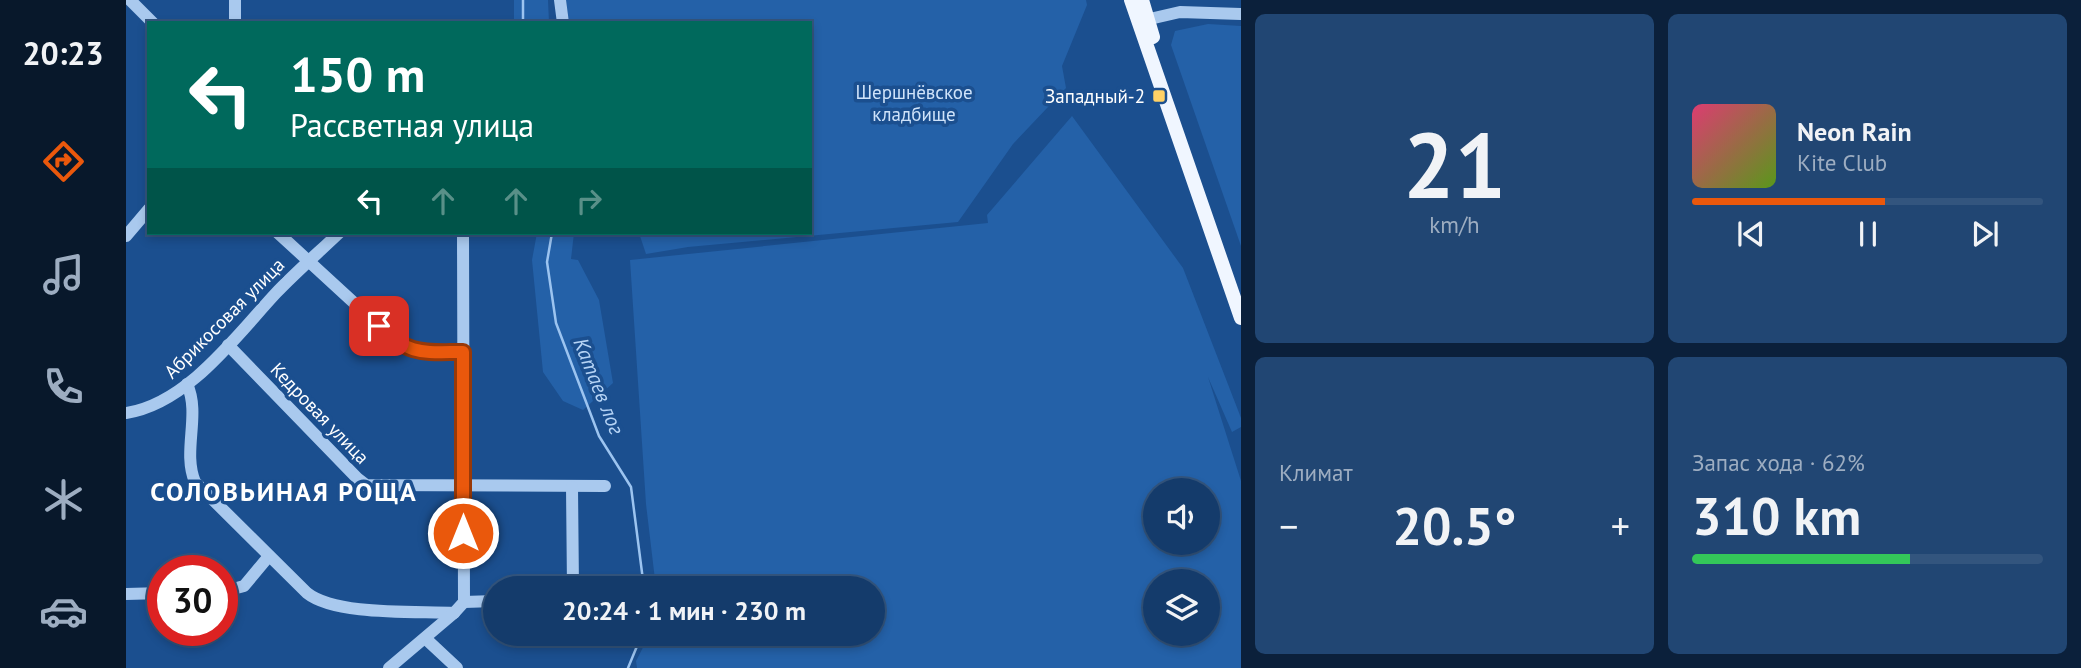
<!DOCTYPE html>
<html lang="ru">
<meta charset="utf-8">
<style>
:root{--surface:#143b6b;--page:#214673;--text:#f1f3f6;--muted:#9dadc1;--line:#33557e;--accent:#ea580c}
body{margin:0;font-family:"PT Sans",sans-serif;background:var(--page);color:var(--text);height:100vh;display:flex;flex-direction:column;font-size:26px;white-space:nowrap}
*{box-sizing:border-box;margin:0}
p{font-size:23px;color:var(--muted)}
.icon{flex:none;width:38px;height:38px;fill:none;stroke:currentColor;stroke-width:2;stroke-linecap:round;stroke-linejoin:round}
.map{position:relative;flex:1;overflow:hidden}
.panel{display:flex;flex-direction:column;gap:14px;padding:14px;background:#0b203b;width:840px}
.panel>*{flex:none}
.guide{position:absolute;left:21px;top:21px;width:665px;height:214px;border-radius:0px;box-shadow:0 4px 10px #0003,0 0 0 2px var(--line);background:#00695c;color:#fff;overflow:hidden}
.controls{position:absolute;left:1017px;top:478px;display:grid;gap:14px}
.controls a{display:grid;place-items:center;width:77px;height:77px;border-radius:50%;background:var(--surface);box-shadow:0 4px 10px #0003,0 0 0 2px var(--line);font-size:35px}
.speed{position:absolute;left:21px;top:555px;display:flex;gap:14px;font-size:35px;font-weight:700;text-align:center}
.speed>*{display:grid;place-content:center;width:91px;height:91px;border-radius:50%;background:var(--surface);box-shadow:0 4px 10px #0003,0 0 0 2px var(--line);line-height:1}
.speed .limit{border:10px solid #d22;background:#fff;color:#111}
.pin{position:absolute;display:grid;place-items:center;width:60px;height:60px;color:#fff;margin:-30px;border-radius:14px;box-shadow:0 4px 10px #0006}
.me{position:absolute;width:77px;margin:-38px;rotate:0deg;stroke-linejoin:round;filter:drop-shadow(0 0 5px #0008)}
.turn{display:flex;align-items:center;gap:24px;height:147px;padding:0 28px;font-size:32px}
.turn .icon{width:91px;height:91px;stroke-width:2.5}
.turn b{display:block;font-size:49px;line-height:60px}
.lanes{display:flex;align-items:center;height:66px;padding:0 28px;background:#0003;justify-content:center;gap:35px;direction:ltr}
.lanes .off{opacity:.35}
.big{font-size:52px;font-weight:700;line-height:1.1}
.panel .card{flex:1;display:flex;flex-direction:column;justify-content:center;gap:10px;min-width:0;padding:0 24px;border-radius:10px;background:var(--page)}
.panel .dial{align-items:center;gap:0}
.dial b{font-size:91px;line-height:1}
.song{display:flex;align-items:center;gap:21px}
.cover{width:84px;height:84px;border-radius:10px;background:linear-gradient(135deg,hsl(340 70% 55%),hsl(90 70% 35%))}
.played{height:7px;border-radius:4px;background:linear-gradient(90deg,var(--accent) 55%,var(--line) 55%)}
.keys{display:flex;justify-content:space-around;direction:ltr}
.heat{display:flex;justify-content:space-between;align-items:center;font-size:38px;direction:ltr}
.charge{height:10px;border-radius:5px;background:linear-gradient(90deg,#34c759 62%,var(--line) 0)}
.panel .tiles{flex:1;display:grid;gap:14px;grid-template-columns:repeat(2,1fr)}
.trip{position:absolute;left:357px;top:576px;width:402px;height:70px;border-radius:35px;background:var(--surface);box-shadow:0 4px 10px #0003,0 0 0 2px var(--line);font-weight:700;line-height:70px;text-align:center}
main{display:flex;flex:1;min-height:0}
.tab-bar{display:flex;flex-direction:column;width:126px;justify-content:space-around;align-items:center;background:#08182b;color:var(--muted)}
.tab-bar .icon{width:49px;height:49px}
.tab-bar .selected{color:var(--accent)}
.tab-bar b{font-size:32px;color:var(--text)}
.map>svg:first-child{display:block}
.green{fill:#2461a8;fill-rule:evenodd}
.lines{fill:none;stroke-linecap:round;stroke-linejoin:round}
.stream{stroke:#9cc4f0;stroke-width:2.5}
.minor{stroke:#a9c9ee;stroke-width:12}
.major{stroke:#f0f6ff;stroke-width:14}
.route-casing{stroke:#983908;stroke-width:18}
.route{stroke:#ea580c;stroke-width:12}
.poi-dot{fill:#ffd166;stroke:#1b4f8f;stroke-width:2.5}
.labels{text-anchor:middle;dominant-baseline:central;stroke-width:7;stroke-linejoin:round;paint-order:stroke}
.park-label{font-size:19px;fill:#cfe3fa;stroke:#1b4f8f}
.poi-label{font-size:19px;fill:#fff;stroke:#1b4f8f;text-anchor:end}
.street-label{font-size:19px;fill:#fff;stroke:#1b4f8f}
.water-label{font-size:21px;font-style:italic;fill:#b5d3f5;stroke:#1b4f8f}
.district-label{font-size:26px;font-weight:bold;letter-spacing:2px;fill:#fff;stroke:#1b4f8f}
</style>
<main>
<nav class="tab-bar">
<b>20:23</b>
<svg class="icon selected" aria-label="directions" viewBox="0 0 24 24"><path d="M12 3l9 9-9 9-9-9zM9 14v-3h6M13 9l2 2-2 2"/></svg>
<svg class="icon" aria-label="music" viewBox="0 0 24 24"><path d="M9 18V5l10-2v13"/><circle cx="6" cy="18" r="3"/><circle cx="16" cy="16" r="3"/></svg>
<svg class="icon" aria-label="phone" viewBox="0 0 24 24"><path d="M5 4h4l2 5-3 2q2 4 5 5l2-3 5 2v4C11 20 4 13 5 4z"/></svg>
<svg class="icon" aria-label="climate" viewBox="0 0 24 24"><path d="M12 3v18M4 7l16 10M4 17L20 7"/></svg>
<svg class="icon" aria-label="car" viewBox="0 0 24 24"><path d="M5 17H2v-5l4-1 3-4h7l3 4 3 1v5h-3M9 17h6M6 11h13"/><circle cx="7" cy="17" r="2"/><circle cx="17" cy="17" r="2"/></svg>
</nav>
<div class="map">
<svg width="1115" height="668" viewBox="0 0 1115 668">
<rect width="100%" height="100%" fill="#1b4f8f"/>
<g class="green">
<path d="M388,0H422L423,23H388Z"/>
<path d="M440,0H960L961,5L936,66L940,88L887,144L832,222L562,247L520,254L513,233H684V23H443Z"/>
<path d="M1082,24L1115,26V246L1045,45L1049,31Z"/>
<path d="M946,116L1057,268L1115,418V427L1106,432L1082,377L1115,481V668H511L510,661L524,634H747V588H530L520,504L504,260L862,223L861,215ZM1029,490H1082V542H1029ZM1029,581H1082V634H1029Z"/>
<path d="M411,233H448L445,259L452,260L473,300L487,383L457,410L437,401L417,372L406,260Z"/>
</g>
<g class="lines">
<g class="stream">
<path d="M397,0V23"/>
<path d="M426,233L421,262L430,323L473,436L505,487L518,588"/>
<path d="M502,668L516,634"/>
</g>
<g class="minor">
<path d="M4,0L27,23"/>
<path d="M109,0V23"/>
<path d="M434,0L437,23"/>
<path d="M1015,21L1054,12L1115,14"/>
<path d="M152,233L275,346L311,352L337,351"/>
<path d="M0,236L23,209"/>
<path d="M102,345L231,478L240,485L479,486"/>
<path d="M61,384C75,415 56,451 69,482L181,593C210,616 290,611 328,613"/>
<path d="M0,413C61,404 110,336 150,293C170,272 192,253 213,233"/>
<path d="M446,487L447,588"/>
<path d="M96,592L118,586L143,556"/>
<path d="M0,594L37,593"/>
<path d="M338,602L369,601"/>
<path d="M300,639L331,668"/>
<path d="M263,668L328,613L338,602L337,233"/>
</g>
<g class="major">
<path d="M1005,0L1115,318"/>
<path d="M1016,0L1027,37"/>
</g>
</g>
<g class="lines">
<g class="route-casing">
<path id="route" d="M253,326C284,356 296,352 337,352V533"/>
</g>
<use href="#route" class="route"/>
</g>
<rect class="poi-dot" x="1026" y="89" width="14" height="14" rx="3.5"/>
<g class="labels">
<g class="park-label">
<text x="788" y="92">Шершнёвское<tspan x="788" dy="22">кладбище</tspan></text>
</g>
<g class="poi-label">
<text x="1019" y="96">Западный-2</text>
</g>
<g class="street-label">
<text transform="translate(98 318) rotate(-45)">Абрикосовая улица</text>
<text transform="translate(194 413) rotate(46)">Кедровая улица</text>
</g>
<g class="water-label">
<text transform="translate(473 386) rotate(68)">Катаев лог</text>
</g>
<g class="district-label">
<text x="158" y="491">СОЛОВЬИНАЯ РОЩА</text>
</g>
</g>
</svg>
<div class="controls">
<a><svg class="icon" aria-label="sound" viewBox="0 0 24 24"><path d="M4 9h4l5-4v14l-5-4H4zM17 9q2 3 0 6"/></svg></a>
<a><svg class="icon" aria-label="layers" viewBox="0 0 24 24"><path d="M12 4l9 5-9 5-9-5zM3 14l9 5 9-5"/></svg></a>
</div>
<div class="speed"><div class="limit">30</div></div>
<div class="pin" style="left:253px;top:326px;background:#d93025"><svg class="icon" aria-label="arrive" viewBox="0 0 24 24"><path d="M6 21V4h12l-3 4 3 4H6"/></svg></div>
<svg class="me" style="left:337px;top:533px" viewBox="-20 -20 40 40"><circle r="17" fill="#ea580c" stroke="#fff" stroke-width="3"/><path d="M0-11L8 9 0 5-8 9z" fill="#fff"/></svg>
<div class="trip">20:24 · 1 мин · 230 m</div>
<div class="guide">
<div class="turn"><svg class="icon" aria-label="left" viewBox="0 0 24 24"><path d="M17 20v-9H6M10 6l-5 5 5 5"/></svg><div><b>150 m</b>Рассветная улица</div></div>
<div class="lanes"><svg class="icon" aria-label="left" viewBox="0 0 24 24"><path d="M17 20v-9H6M10 6l-5 5 5 5"/></svg><svg class="icon off" aria-label="ahead" viewBox="0 0 24 24"><path d="M12 20V5M6 11l6-6 6 6"/></svg><svg class="icon off" aria-label="ahead" viewBox="0 0 24 24"><path d="M12 20V5M6 11l6-6 6 6"/></svg><svg class="icon off" aria-label="right" viewBox="0 0 24 24"><path d="M7 20v-9h11M14 6l5 5-5 5"/></svg></div>
</div>
</div>
<section class="panel">
<div class="tiles">
<div class="card dial"><b>21</b><p>km/h</p></div>
<div class="card">
<div class="song"><i class="cover"></i><div><b>Neon Rain</b><p>Kite Club</p></div></div>
<div class="played"></div>
<div class="keys"><svg class="icon" aria-label="previous" viewBox="0 0 24 24"><path d="M18 5L8 12l10 7zM5 5v14"/></svg><svg class="icon" aria-label="pause" viewBox="0 0 24 24"><path d="M8 5v14M16 5v14"/></svg><svg class="icon" aria-label="next" viewBox="0 0 24 24"><path d="M6 5l10 7-10 7zM19 5v14"/></svg></div>
</div>
<div class="card"><p>Климат</p>
<div class="heat"><a>−</a><b class="big">20.5°</b><a>+</a></div>
</div>
<div class="card"><p>Запас хода · 62%</p><b class="big">310 km</b><div class="charge"></div></div>
</div>
</section>
</main>
